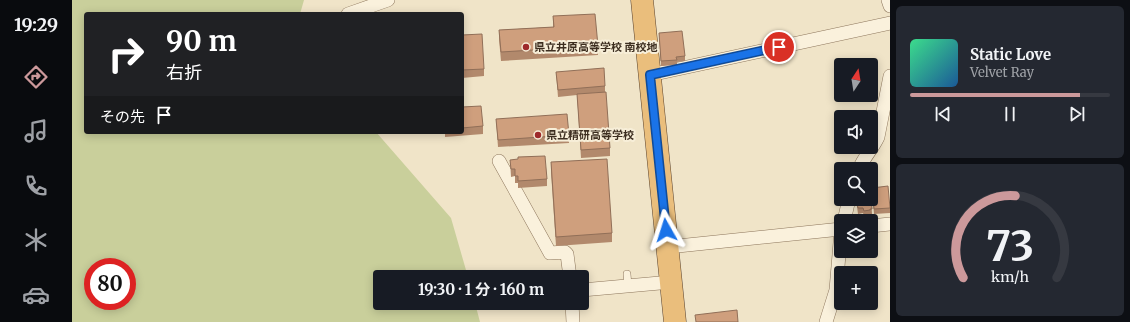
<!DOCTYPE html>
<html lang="ja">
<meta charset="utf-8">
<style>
:root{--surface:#171b24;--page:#242831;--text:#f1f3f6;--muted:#9ea1a6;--line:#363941;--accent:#cc999b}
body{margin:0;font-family:Merriweather,"Noto Sans JP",serif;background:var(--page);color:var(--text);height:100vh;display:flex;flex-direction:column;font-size:15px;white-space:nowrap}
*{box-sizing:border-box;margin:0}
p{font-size:13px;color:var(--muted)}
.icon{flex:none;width:22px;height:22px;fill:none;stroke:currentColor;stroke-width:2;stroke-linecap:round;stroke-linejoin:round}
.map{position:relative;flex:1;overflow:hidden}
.side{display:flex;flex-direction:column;gap:6px;padding:6px;background:#0d0f14;width:240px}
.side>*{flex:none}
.top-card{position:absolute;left:12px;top:12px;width:380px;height:122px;border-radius:4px;box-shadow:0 2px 10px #0003;background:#202124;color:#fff;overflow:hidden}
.needle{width:26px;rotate:12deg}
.controls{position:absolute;left:762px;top:58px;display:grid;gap:8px}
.controls a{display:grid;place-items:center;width:44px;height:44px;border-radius:4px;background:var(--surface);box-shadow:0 2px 10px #0003;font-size:20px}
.speed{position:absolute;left:12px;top:258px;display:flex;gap:8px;font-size:20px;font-weight:700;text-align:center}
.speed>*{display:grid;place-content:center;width:52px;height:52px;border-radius:50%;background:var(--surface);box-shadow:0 2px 10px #0003;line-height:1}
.speed .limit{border:6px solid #d22;background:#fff;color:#111}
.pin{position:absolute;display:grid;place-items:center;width:34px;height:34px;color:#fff;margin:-17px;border:2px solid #fff;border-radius:50%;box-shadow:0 1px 4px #0007}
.me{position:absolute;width:44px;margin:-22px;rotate:354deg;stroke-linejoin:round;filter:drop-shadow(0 0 3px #0008)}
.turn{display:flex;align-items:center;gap:14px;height:84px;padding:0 16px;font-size:18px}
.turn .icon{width:52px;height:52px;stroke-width:2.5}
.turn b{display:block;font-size:28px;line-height:34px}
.then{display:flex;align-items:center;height:38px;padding:0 16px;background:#0003;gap:8px;font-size:15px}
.side .widget{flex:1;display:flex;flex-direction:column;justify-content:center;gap:6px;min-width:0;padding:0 14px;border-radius:6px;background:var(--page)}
.side .dial{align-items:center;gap:0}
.dial svg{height:104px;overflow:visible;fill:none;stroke:var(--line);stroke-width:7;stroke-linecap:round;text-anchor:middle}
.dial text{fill:var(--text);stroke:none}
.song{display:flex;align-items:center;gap:12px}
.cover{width:48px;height:48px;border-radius:6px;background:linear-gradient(135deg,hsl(150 70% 55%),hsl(210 70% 35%))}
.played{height:4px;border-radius:2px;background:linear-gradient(90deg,var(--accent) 85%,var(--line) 85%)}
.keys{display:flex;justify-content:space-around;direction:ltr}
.trip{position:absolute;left:301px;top:270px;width:216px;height:40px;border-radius:4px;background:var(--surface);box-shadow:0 2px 10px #0003;font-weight:700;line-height:40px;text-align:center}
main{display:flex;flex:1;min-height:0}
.dock{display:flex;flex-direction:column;width:72px;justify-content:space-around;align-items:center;background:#090b0e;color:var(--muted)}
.dock .icon{width:28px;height:28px}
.dock .active{color:var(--accent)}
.dock b{font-size:18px;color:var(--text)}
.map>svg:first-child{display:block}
.green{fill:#c9cf9b;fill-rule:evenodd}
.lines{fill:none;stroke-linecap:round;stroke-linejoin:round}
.service-casing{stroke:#8d765c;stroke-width:8}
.minor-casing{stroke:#8d765c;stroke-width:14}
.trunk-casing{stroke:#5b4430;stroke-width:23}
.service{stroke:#faf1dc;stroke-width:7}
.minor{stroke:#faf1dc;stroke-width:13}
.trunk{stroke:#eabe7c;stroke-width:22}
.wall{fill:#b2896c}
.building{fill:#cf9f7d;stroke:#916f58}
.route-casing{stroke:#114b97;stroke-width:10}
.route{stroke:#1a73e8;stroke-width:7}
.poi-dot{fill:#9e2a2b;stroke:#f7eed8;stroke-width:1.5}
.labels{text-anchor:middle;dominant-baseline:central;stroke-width:4;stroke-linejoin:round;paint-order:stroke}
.poi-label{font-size:11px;font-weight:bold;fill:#3d2e20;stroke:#f7eed8;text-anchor:start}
</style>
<main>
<nav class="dock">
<b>19:29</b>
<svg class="icon active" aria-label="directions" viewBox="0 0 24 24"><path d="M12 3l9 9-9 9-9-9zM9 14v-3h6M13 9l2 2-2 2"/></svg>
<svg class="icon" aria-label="music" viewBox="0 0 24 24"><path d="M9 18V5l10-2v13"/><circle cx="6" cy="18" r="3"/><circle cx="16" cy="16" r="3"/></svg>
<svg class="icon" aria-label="phone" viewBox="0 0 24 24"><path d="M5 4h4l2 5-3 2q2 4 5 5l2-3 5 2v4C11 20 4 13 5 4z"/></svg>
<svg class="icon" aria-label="climate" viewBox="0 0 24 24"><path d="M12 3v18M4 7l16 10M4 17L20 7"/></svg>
<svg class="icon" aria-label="car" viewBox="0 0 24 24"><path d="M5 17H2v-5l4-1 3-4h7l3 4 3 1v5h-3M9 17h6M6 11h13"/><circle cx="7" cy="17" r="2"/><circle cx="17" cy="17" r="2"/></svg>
</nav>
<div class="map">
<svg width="818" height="322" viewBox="0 0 818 322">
<rect width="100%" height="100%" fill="#f0e4c8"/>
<path class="green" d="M0,0H232L228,14H14V132H304L379,218L396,277H308V303H403L408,322H0ZM21,267H55V301H21Z"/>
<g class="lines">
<g class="service-casing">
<path id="service" d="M555,274L556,286"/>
</g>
<g class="minor-casing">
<g id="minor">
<path d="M816,0L818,6"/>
<path d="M276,14L316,0"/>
<path d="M578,75L818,23"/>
<path d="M427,161L478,253L493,252L495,254L498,277"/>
<path d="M787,169C792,157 801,148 806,137L818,76"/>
<path d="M772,221L777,199"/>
<path d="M799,226L818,224"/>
<path d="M596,247L769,229"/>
<path d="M510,290L599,282"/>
<path d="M500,303L501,322"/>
<path d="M754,322L764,290L769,231"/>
</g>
</g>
<g class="trunk-casing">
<path id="trunk" d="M570,0L603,322"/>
</g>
<use href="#service" class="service"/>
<use href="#minor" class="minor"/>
<use href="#trunk" class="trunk"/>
</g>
<g class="wall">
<path d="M481,16L526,46V55L429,61L427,39V30L481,27Z"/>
<path d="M587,33L613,56V61L605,62V65L589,66Z"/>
<path d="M390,35L412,69V76L390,78Z"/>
<path d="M484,72L533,86V92L538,148V156L509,158L505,95L486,97Z"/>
<path d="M390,107L411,126V134L373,137V132H390Z"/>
<path d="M424,119L497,135V143L426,147Z"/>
<path d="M438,160L475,179V186L446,188V183H443V176L439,177Z"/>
<path d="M479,162L540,233V242L484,246L479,172Z"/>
<path d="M800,188L818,208V213L802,214Z"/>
<path d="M784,199H799L800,214H798V215L792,216L791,213L786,214Z"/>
</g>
<g class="building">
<path d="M523,14L526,46L429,52L427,30L482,27L481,16Z"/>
<path d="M610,31L613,56L604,57L605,60L589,61L587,33Z"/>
<path d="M410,34L412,69L390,70V35Z"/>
<path d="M532,68L533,86L486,90L484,72Z"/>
<path d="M534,92L538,148L509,150L505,94Z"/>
<path d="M409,106L411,126L390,128V107Z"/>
<path d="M495,114L497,135L426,140L424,119Z"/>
<path d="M473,156L475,179L446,181V176H443V169H439L438,160L446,159V157Z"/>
<path d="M535,159L540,233L484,237L479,162Z"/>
<path d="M816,186L818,208L802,209L800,188Z"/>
<path d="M799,197L800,209H798V210L792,211L791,208H786L784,199H799Z"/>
<path d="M665,310L666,322H624L623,315Z"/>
</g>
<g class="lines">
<g class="route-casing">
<path id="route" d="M594,230L578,75L707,47"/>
</g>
<use href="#route" class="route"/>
</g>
<g class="poi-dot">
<circle cx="454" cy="47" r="4"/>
<circle cx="466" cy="135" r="4"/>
</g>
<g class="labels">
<g class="poi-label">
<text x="462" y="47">県立井原高等学校 南校地</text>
<text x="474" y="135">県立精研高等学校</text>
</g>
</g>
</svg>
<div class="controls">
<a><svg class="needle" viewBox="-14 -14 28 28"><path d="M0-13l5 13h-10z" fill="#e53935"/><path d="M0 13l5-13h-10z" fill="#9ea1a6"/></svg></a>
<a><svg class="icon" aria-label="sound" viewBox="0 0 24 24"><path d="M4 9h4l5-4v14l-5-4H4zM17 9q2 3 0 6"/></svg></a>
<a><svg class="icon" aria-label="search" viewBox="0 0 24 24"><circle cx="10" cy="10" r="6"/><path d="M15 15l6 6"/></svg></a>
<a><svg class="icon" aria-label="layers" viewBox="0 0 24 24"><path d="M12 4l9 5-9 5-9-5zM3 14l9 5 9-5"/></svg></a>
<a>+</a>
</div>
<div class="speed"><div class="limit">80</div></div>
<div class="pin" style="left:707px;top:47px;background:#d93025"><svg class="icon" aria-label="arrive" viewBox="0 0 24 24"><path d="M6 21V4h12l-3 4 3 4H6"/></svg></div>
<svg class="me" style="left:594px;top:230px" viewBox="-20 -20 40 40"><path d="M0-17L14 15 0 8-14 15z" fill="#1a73e8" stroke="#fff" stroke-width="4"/></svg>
<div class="trip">19:30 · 1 分 · 160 m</div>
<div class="top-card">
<div class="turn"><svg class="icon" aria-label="right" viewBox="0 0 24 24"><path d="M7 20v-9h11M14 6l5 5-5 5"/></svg><div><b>90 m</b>右折</div></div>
<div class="then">その先<svg class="icon" aria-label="arrive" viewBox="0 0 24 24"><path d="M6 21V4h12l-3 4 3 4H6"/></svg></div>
</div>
</div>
<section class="side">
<div class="widget">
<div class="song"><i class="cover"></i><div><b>Static Love</b><p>Velvet Ray</p></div></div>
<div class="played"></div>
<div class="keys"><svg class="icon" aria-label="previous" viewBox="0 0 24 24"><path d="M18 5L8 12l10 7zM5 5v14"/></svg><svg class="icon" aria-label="pause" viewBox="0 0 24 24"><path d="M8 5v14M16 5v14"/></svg><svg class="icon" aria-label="next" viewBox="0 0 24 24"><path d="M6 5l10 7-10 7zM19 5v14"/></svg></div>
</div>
<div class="widget dial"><svg viewBox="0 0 100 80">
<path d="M14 69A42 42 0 1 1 86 69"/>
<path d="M14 69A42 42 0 0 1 54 6" stroke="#cc999b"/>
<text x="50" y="56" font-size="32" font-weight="700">73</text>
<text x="50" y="72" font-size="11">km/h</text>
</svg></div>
</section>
</main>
